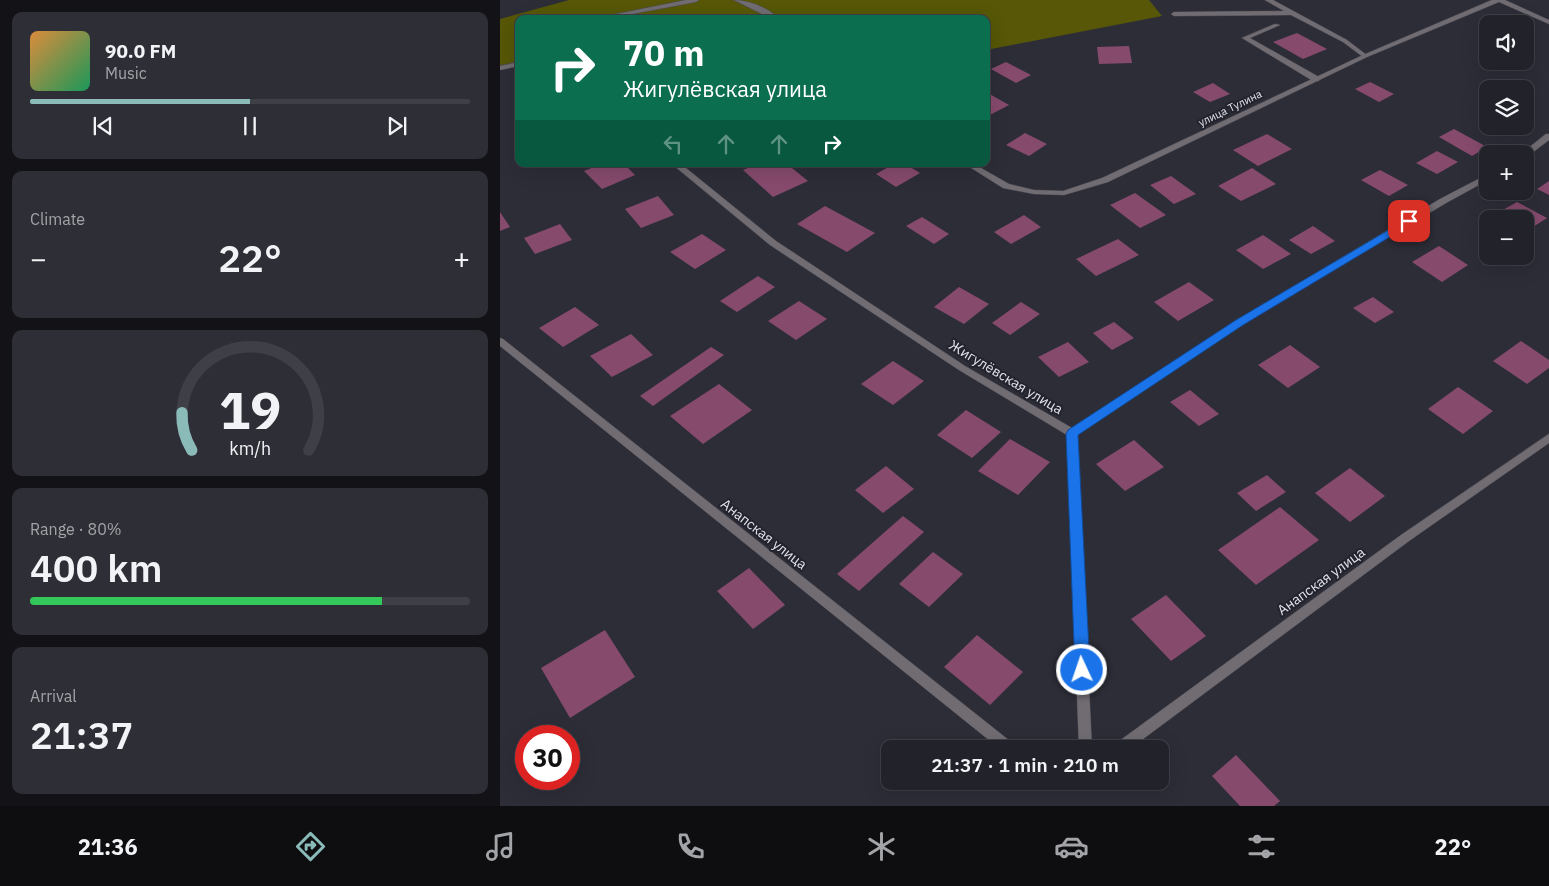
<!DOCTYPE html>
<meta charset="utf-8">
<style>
:root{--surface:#22222a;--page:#2e2f36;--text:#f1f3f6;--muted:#a2a4a8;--line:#3f3f47;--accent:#8bbbb9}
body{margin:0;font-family:"IBM Plex Sans",sans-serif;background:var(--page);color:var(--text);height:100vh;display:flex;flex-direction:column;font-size:19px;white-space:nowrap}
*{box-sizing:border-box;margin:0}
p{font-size:16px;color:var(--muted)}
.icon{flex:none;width:28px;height:28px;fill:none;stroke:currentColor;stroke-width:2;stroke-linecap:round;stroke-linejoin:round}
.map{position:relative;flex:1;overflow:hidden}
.side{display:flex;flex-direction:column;gap:12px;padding:12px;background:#131317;width:500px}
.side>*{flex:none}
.hud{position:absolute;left:15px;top:15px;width:475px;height:152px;border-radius:10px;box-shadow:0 5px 20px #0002,0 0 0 1px var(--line);background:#0b6e4f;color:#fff;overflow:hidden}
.buttons{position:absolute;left:979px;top:15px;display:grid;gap:10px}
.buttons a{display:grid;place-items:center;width:55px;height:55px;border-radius:10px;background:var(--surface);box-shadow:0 5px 20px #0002,0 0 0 1px var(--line);font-size:25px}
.speed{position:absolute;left:15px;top:725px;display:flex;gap:10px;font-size:25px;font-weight:700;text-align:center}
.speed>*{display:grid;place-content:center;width:65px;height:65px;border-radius:50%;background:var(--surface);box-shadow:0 5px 20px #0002,0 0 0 1px var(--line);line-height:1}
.speed .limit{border:8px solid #d22;background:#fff;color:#111}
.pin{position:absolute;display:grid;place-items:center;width:42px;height:42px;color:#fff;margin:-21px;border-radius:10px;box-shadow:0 2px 8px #0006}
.me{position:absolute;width:55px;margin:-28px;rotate:357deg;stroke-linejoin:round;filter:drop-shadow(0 0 4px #0008)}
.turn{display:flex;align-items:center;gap:18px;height:105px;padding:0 25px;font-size:22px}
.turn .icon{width:65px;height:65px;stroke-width:2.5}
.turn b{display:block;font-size:35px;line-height:42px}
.lanes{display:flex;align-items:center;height:48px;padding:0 25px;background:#0003;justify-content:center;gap:25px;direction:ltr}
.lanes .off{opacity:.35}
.big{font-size:38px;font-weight:600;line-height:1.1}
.side .widget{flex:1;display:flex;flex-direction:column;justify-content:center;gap:8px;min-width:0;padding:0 18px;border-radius:10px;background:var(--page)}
.side .dial{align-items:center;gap:0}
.dial svg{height:130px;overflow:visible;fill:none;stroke:var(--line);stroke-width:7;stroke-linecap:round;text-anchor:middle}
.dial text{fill:var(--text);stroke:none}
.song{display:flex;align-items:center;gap:15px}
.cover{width:60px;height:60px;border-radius:8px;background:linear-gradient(135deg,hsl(30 70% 55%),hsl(150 70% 35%))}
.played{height:5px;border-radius:2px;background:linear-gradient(90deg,var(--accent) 50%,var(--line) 50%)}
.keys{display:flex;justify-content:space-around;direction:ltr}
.heat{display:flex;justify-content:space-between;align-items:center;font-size:28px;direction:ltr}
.charge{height:8px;border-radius:4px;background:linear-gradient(90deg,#34c759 80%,var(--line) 0)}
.trip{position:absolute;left:381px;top:740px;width:288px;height:50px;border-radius:10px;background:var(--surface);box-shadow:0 5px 20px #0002,0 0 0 1px var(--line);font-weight:600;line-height:50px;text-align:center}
.tab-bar{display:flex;height:80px;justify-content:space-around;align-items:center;background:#0e0e11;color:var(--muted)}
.tab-bar .icon{width:35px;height:35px}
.tab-bar .active{color:var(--accent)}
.tab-bar b{font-size:22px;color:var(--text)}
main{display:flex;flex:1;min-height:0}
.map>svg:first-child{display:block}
.forest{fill:#575707}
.building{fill:#864a6d}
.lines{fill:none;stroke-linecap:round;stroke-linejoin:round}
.lane-casing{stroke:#4a4a55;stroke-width:1}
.street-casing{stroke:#4a4a55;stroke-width:1}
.lane{fill:#706c71;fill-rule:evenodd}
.street{fill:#706c71;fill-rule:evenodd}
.route{fill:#1a73e8;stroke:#114b97}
.labels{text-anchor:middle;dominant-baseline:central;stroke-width:4;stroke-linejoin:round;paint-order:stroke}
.far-street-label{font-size:11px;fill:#e3e3eb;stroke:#23232e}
.street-label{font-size:14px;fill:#e3e3eb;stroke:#23232e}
</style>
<main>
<section class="side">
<div class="widget">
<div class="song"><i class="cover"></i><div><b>90.0 FM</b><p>Music</p></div></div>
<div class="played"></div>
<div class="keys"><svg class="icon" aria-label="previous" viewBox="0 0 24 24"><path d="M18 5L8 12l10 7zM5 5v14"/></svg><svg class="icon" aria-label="pause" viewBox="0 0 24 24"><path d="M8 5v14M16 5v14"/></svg><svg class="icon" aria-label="next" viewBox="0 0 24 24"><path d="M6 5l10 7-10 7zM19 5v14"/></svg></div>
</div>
<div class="widget"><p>Climate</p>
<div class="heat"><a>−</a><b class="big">22°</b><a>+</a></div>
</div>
<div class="widget dial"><svg viewBox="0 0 100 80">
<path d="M14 69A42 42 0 1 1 86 69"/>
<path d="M14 69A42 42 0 0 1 8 46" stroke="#8bbbb9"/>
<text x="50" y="56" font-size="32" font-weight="700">19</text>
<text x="50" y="72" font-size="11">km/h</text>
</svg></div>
<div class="widget"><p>Range · 80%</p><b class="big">400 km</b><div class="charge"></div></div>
<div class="widget"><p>Arrival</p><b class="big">21:37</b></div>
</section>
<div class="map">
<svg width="1049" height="806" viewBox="0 0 1049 806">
<rect width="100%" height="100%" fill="#2d2d38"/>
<path class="forest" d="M69,0H649L662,16L486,50V19H19V62L0,66V19Z"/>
<g class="building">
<path d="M797,33L827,49L803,59L773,42Z"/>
<path d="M629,46L632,63L599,64L597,47Z"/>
<path d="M506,62L531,75L516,83L491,69Z"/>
<path d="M870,82L894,94L879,102L855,89Z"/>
<path d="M713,83L730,94L710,102L693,92Z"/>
<path d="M486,92L509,105L486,117Z"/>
<path d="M954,129L987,147L972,156L939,137Z"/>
<path d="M525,133L547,144L529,156L506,145Z"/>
<path d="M767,134L792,149L758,166L733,150Z"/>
<path d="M937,151L958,162L937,174L916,163Z"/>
<path d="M102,164H124L135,175L102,189L84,171Z"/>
<path d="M258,164H287L308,181L273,197L243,170Z"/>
<path d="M394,164H405L420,173L396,187L376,174Z"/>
<path d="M752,168L776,184L741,201L718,186Z"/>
<path d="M880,170L908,185L889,196L861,180Z"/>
<path d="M671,176L696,194L674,204L650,185Z"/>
<path d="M1049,181V195L1037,189Z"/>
<path d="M635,193L666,215L640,228L610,205Z"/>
<path d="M158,196L174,215L141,228L125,209Z"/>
<path d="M1017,202L1047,218L1025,232V219H996L992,216Z"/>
<path d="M325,206L375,233L347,252L297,224Z"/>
<path d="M0,212L10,227L0,231Z"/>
<path d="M524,215L541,227L511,244L494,232Z"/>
<path d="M422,217L449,234L434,244L406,226Z"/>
<path d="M60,224L72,240L35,254L24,238Z"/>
<path d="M813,226L835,241L811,254L789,240Z"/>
<path d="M202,234L226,250L195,269L170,252Z"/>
<path d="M763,235L791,254L763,269L736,250Z"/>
<path d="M618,239L639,255L596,276L576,259Z"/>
<path d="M939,246L968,265L942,282L912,262Z"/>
<path d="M258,276L275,287L237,312L220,301Z"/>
<path d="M689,282L714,300L678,321L654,302Z"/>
<path d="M459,287L489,304L464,324L434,307Z"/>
<path d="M873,297L894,312L875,323L853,308Z"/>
<path d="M299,301L327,319L296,340L268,321Z"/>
<path d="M521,302L540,314L510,335L492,323Z"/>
<path d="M75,307L99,325L63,347L39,328Z"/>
<path d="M614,322L634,338L612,350L593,333Z"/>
<path d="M131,334L153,355L112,377L90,356Z"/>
<path d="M1021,341L1049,360V368L1027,384L993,361Z"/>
<path d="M568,342L589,362L559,377L538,357Z"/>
<path d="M790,345L820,367L788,388L758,365Z"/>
<path d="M211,347L224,355L153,406L140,396Z"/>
<path d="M393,361L424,381L393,405L361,384Z"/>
<path d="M219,384L252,410L203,444L170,416Z"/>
<path d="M958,387L993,411L963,434L928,409Z"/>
<path d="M690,390L719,414L699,426L670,402Z"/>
<path d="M466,410L501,432L472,458L437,435Z"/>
<path d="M510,439L550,462L518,495L478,471Z"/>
<path d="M634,440L664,467L625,491L596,464Z"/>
<path d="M386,466L414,489L383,513L355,490Z"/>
<path d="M850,468L885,496L850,522L815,493Z"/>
<path d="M767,475L786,492L756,511L737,493Z"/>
<path d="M780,507L819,540L756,585L718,550Z"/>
<path d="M403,516L424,532L359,591L337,574Z"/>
<path d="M433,552L463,574L429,607L399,584Z"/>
<path d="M249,568L285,605L253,629L217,591Z"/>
<path d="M666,595L706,636L671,661L631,619Z"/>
<path d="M105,630L135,677L70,718L41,668Z"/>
<path d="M477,635L523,672L490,705L444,667Z"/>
<path d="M736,755L780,801L774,806H740L712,776Z"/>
</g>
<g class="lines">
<g class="lane-casing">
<g id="lane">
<path d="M765,0H773L847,40L868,56L863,57L843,42L791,15L674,16L671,14L674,12L784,11Z"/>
<path d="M775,24L780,25L750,38L819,77V81H813L742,38Z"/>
</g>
</g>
<g class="street-casing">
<g id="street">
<path d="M186,0H199L196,2L106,19H91Z"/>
<path d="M234,0C248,0 270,8 279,19H272Z"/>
<path d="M992,0H1005L1049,20V24L999,2L867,57L608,182L564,195L534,194L503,188L465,164H474L509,184L534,190L563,191L602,178L863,55Z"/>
<path d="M19,62V66L0,70V66Z"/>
<path d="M1046,134H1049V140L1028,156H1025V154H1021Z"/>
<path d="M172,164H181L276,241L465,366L572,428L736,321L940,199L988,174V180L946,203L742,325L577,435L592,749H579L567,435L459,370L270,245Z"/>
<path d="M0,338L3,339L515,745L516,749H500L0,346Z"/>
<path d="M1049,434V443L909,541L631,748L606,749L607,745L622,739L901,535Z"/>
</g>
</g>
<use href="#lane" class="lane"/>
<use href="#street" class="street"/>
</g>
<path class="route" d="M909,218L913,219V223L743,325L578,435L590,670L587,674L582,676L578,674L575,670L566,434L568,430L736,320Z"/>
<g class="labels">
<g class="far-street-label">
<text transform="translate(730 108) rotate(-26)">улица Тулина</text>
</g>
<g class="street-label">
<text transform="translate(506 377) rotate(31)">Жигулёвская улица</text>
<text transform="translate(264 534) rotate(38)">Анапская улица</text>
<text transform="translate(821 581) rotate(-36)">Анапская улица</text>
</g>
</g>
</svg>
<div class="buttons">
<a><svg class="icon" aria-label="sound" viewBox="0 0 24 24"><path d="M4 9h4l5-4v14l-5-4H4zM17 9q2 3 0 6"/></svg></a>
<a><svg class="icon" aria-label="layers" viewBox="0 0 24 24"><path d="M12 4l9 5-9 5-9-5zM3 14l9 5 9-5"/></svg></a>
<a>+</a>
<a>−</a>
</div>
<div class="speed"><div class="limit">30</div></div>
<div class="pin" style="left:909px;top:221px;background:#d93025"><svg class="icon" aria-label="arrive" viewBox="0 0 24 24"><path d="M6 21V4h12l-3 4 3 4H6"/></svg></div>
<svg class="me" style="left:582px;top:670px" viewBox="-20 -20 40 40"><circle r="17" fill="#1a73e8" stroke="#fff" stroke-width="3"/><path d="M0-11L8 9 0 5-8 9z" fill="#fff"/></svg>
<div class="trip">21:37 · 1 min · 210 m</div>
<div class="hud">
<div class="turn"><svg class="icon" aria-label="right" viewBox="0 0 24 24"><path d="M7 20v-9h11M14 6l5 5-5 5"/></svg><div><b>70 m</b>Жигулёвская улица</div></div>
<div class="lanes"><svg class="icon off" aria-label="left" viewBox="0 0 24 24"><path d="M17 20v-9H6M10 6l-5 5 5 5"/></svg><svg class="icon off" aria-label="ahead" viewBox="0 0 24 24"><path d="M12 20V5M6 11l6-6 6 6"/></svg><svg class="icon off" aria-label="ahead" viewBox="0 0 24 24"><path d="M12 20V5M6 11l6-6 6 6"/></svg><svg class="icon" aria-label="right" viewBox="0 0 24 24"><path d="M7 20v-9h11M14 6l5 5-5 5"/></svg></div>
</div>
</div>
</main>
<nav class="tab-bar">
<b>21:36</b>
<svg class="icon active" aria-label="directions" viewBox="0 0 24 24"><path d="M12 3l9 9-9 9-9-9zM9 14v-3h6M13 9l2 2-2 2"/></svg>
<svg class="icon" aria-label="music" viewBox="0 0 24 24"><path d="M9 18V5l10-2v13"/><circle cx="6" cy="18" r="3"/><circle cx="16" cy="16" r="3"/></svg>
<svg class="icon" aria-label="phone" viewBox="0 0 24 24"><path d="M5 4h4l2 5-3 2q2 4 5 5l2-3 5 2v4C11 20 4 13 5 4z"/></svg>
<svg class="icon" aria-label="climate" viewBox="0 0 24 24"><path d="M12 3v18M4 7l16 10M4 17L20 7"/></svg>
<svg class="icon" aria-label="car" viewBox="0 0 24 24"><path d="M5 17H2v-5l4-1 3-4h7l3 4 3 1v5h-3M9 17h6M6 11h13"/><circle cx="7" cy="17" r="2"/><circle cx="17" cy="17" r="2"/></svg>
<svg class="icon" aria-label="filters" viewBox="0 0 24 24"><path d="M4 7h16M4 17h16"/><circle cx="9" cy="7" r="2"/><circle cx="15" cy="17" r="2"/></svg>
<b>22°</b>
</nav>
